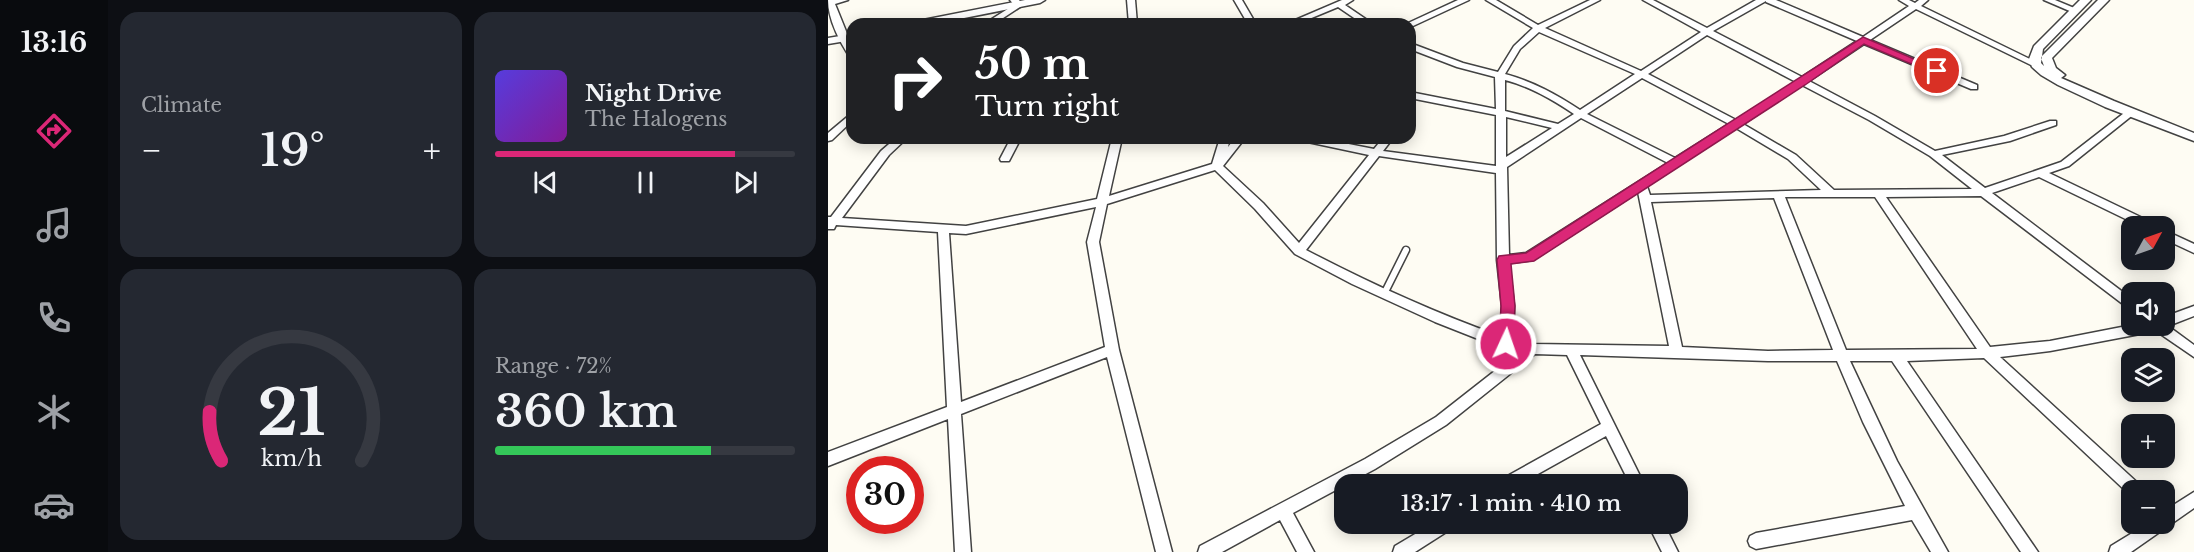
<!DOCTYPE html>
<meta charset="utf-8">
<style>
:root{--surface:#171b24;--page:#242831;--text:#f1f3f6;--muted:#9ea1a6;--line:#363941;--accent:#db2777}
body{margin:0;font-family:"Libre Baskerville",serif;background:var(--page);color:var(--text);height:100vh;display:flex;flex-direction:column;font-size:22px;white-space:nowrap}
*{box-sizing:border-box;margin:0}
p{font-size:20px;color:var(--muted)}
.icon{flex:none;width:33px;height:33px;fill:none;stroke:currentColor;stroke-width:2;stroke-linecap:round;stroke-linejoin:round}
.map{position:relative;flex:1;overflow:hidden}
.drawer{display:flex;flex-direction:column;gap:12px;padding:12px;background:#0d0f14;width:720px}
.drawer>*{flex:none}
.top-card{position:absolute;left:18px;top:18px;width:570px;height:126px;border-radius:18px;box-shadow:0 3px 15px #0003;background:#202124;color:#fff;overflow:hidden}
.needle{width:39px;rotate:50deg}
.buttons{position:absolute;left:1293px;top:216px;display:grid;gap:12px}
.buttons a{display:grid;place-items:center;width:54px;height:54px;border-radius:12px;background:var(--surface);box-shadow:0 3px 15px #0003;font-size:30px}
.speed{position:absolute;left:18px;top:456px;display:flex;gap:12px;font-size:30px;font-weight:700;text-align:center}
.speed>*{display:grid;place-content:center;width:78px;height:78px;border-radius:50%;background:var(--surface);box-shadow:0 3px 15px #0003;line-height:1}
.speed .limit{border:9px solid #d22;background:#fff;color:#111}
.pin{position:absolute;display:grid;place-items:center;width:51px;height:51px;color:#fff;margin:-26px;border:3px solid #fff;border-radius:50%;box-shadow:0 2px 6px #0007}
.me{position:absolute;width:66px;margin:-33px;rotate:3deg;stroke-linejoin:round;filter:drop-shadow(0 0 4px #0008)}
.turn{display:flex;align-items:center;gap:21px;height:126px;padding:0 30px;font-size:27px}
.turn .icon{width:78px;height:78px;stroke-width:2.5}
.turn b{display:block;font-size:42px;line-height:51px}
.big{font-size:45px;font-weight:600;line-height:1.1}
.drawer .tile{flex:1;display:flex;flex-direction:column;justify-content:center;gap:9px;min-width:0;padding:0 21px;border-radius:18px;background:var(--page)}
.drawer .dial{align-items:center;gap:0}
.dial svg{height:156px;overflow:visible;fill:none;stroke:var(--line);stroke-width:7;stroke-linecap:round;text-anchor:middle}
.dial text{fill:var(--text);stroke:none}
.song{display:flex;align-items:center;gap:18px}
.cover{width:72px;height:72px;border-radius:9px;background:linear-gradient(135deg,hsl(250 70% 55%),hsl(290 70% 35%))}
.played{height:6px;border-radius:3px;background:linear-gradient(90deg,var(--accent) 80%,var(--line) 80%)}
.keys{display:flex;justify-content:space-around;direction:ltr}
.heat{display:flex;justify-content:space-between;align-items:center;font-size:33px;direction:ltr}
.charge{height:9px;border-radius:4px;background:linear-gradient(90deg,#34c759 72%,var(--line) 0)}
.drawer .tiles{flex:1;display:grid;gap:12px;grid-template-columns:repeat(2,1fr)}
.trip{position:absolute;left:506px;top:474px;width:354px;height:60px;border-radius:18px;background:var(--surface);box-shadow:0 3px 15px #0003;font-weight:600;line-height:60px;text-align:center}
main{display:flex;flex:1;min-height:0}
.dock{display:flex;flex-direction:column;width:108px;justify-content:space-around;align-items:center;background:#090b0e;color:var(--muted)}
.dock .icon{width:42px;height:42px}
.dock .selected{color:var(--accent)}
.dock b{font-size:27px;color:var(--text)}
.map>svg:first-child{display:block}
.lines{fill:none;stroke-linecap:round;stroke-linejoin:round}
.service-casing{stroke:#424242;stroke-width:9}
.minor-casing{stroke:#424242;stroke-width:3}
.tertiary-casing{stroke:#424242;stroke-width:3}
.service{stroke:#fff;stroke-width:6}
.minor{fill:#fff;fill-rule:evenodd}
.tertiary{fill:#fff;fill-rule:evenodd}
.route{fill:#db2777;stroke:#8e194d;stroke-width:1.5}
</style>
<main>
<nav class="dock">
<b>13:16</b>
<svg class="icon selected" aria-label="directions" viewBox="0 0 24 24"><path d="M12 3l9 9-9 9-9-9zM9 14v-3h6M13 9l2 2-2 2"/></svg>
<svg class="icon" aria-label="music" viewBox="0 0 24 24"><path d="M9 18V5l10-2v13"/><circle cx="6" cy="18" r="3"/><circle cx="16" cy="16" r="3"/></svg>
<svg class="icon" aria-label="phone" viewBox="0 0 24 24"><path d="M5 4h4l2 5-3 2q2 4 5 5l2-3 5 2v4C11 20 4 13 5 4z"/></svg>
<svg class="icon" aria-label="climate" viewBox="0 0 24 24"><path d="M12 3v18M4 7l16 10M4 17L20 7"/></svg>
<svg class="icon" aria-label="car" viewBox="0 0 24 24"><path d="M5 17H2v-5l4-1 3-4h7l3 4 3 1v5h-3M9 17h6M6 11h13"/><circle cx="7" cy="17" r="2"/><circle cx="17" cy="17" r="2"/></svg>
</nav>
<section class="drawer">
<div class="tiles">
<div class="tile"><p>Climate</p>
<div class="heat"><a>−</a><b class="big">19°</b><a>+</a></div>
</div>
<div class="tile">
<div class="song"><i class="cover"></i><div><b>Night Drive</b><p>The Halogens</p></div></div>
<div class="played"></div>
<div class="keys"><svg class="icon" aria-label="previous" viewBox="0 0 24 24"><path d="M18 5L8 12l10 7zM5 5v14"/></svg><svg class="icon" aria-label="pause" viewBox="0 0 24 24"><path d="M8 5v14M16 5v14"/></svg><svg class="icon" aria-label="next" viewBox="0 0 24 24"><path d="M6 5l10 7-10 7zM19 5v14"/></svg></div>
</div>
<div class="tile dial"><svg viewBox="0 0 100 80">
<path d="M14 69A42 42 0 1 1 86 69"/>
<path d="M14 69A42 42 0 0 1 8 44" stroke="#db2777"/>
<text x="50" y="56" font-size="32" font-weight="700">21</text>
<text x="50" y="72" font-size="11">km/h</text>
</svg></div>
<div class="tile"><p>Range · 72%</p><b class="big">360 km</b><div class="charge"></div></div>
</div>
</section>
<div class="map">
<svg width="1366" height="552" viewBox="0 0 1366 552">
<rect width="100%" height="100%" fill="#fefcf3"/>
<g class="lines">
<g class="service-casing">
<path id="service" d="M556,294L578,250"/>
</g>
<g class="minor-casing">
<g id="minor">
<path d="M0,0H20L7,4L24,46V57L21,56C11,40 0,19 0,0Z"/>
<path d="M182,0H191L195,5L166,24H156L186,5Z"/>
<path d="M299,0H307L309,24H301Z"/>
<path d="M406,0H414L428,24H420Z"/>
<path d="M514,0H525L517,5L545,24H535L510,7L469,24H458Z"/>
<path d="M630,0H641L585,26L578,24Z"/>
<path d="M658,0H668L710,25L762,0H772L717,28L813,71L873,32L815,0H825L879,28L928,0H948L1035,37L1081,6L1071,0H1081L1087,3L1091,0H1100L1093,6L1210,63L1209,65H1203L1088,9L1042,40L1149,85V89H1143L1036,44L981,81L1047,116L1107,151L1176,136L1222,121H1228V125L1182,141L1114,155L1157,188L1233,162L1300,110H1306V114L1241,166L1221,173L1325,223L1326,226H1312L1211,177L1164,193L1304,299V311L1153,196L1058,197L1162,347L1222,341L1304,325L1336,326V317L1366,306V316L1340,326L1366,345V357L1328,331L1222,351L1172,357L1312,485L1314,490H1304V496L1302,495L1156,358L1079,361L1210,552H1193L1064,361H1022L1069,461L1120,552H1103L1084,520L928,549L922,546L920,541L922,536L928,533L1077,506L1035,422L1009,361H940L752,355L816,484H802L778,436L692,484H672L674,479L773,424L739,355L707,354L618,425L547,469L465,513L486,552H469L452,520L394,552H370L372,546L537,459L608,417L691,352L673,348L607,322L524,284L467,254L427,209L387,170L279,204L271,242L291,350L344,552H328L279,357L133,414L143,552H127L120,419L0,466V452L119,407L110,232L8,225L6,229H0V217H3L53,151L68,138H79L61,155L14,218L138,226L269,199L284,138H294L281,196L384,164L392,138H402L400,147L407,138H417L395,166L435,203L471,243L541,155L475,141L470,138H490L546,149L555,138H565L555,151L668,166V115L582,98V92L668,109L667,77L629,67L582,49V43L635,63L670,72L686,46L705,28ZM938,1V2L1029,41L974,77L885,31ZM711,32L807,74L752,110C728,94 706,82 677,74L692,49ZM879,35L968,82L908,120L820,74ZM814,78L901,124L847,158L759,114ZM677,80C703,87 723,99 746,114L730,124L677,111ZM974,85L1041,120L1102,156L1144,189L1006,190L968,155L915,124ZM678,117L724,128L678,157ZM753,118L840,163L698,253L681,255L679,167ZM908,128L960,159L993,190L822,195L819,186ZM551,156L668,173L669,260L674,306L672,336C605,312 541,283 478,250ZM810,192L841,346L704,344L685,340L686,306L681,263L705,260ZM957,197H1047L1149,349L1018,350ZM946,198L1005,350L940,351L854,347L823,202ZM268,207L259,242L277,347L133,402L121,233L138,234Z"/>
<path d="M1216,0H1227L1251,10L1244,12Z"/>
<path d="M24,113V121L4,140L0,141V133Z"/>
<path d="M183,138H193L181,161H173L172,159Z"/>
<path d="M1336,230L1366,244V253L1336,239Z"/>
<path d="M1366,492V508L1303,552H1281L1283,546L1319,524H1336V511Z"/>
<path d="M604,524H625L623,529L587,552H565L567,546Z"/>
<path d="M820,524H836L850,552H834Z"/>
</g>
</g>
<g class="tertiary-casing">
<g id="tertiary">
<path d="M197,0H217L212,3L106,24H85L90,21Z"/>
<path d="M1252,0H1263L1215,49L1213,63L1216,66L1213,58L1214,56L1270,0H1281L1224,58L1228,68L1237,75L1233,78L1286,101L1366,133V141L1277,107L1230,85L1213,75L1204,67L1201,59L1206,46Z"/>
<path d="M24,34V40L0,44V38Z"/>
</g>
</g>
<use href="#service" class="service"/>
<use href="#minor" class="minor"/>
<use href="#tertiary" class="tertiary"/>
</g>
<path class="route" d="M1035,37L1114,71L1105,73L1036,44L977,85L706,261L683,264L687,306L685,344L683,348H673L671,344L673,306L669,260L671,256L698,253Z"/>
</svg>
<div class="buttons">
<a><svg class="needle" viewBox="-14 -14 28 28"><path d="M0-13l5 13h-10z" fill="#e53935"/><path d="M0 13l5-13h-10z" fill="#9ea1a6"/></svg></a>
<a><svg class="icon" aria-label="sound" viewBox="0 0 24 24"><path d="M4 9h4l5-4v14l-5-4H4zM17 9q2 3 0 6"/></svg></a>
<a><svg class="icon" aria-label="layers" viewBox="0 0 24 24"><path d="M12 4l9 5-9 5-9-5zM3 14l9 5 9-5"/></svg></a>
<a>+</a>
<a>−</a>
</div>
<div class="speed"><div class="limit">30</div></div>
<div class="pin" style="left:1109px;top:71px;background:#d93025"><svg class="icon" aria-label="arrive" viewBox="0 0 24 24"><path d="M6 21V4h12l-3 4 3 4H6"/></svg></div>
<svg class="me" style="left:678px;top:344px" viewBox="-20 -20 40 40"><circle r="17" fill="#db2777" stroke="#fff" stroke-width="3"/><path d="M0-11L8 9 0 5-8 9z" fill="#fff"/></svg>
<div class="trip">13:17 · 1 min · 410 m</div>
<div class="top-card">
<div class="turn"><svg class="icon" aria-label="right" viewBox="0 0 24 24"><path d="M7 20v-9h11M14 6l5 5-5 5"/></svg><div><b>50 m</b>Turn right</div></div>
</div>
</div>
</main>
